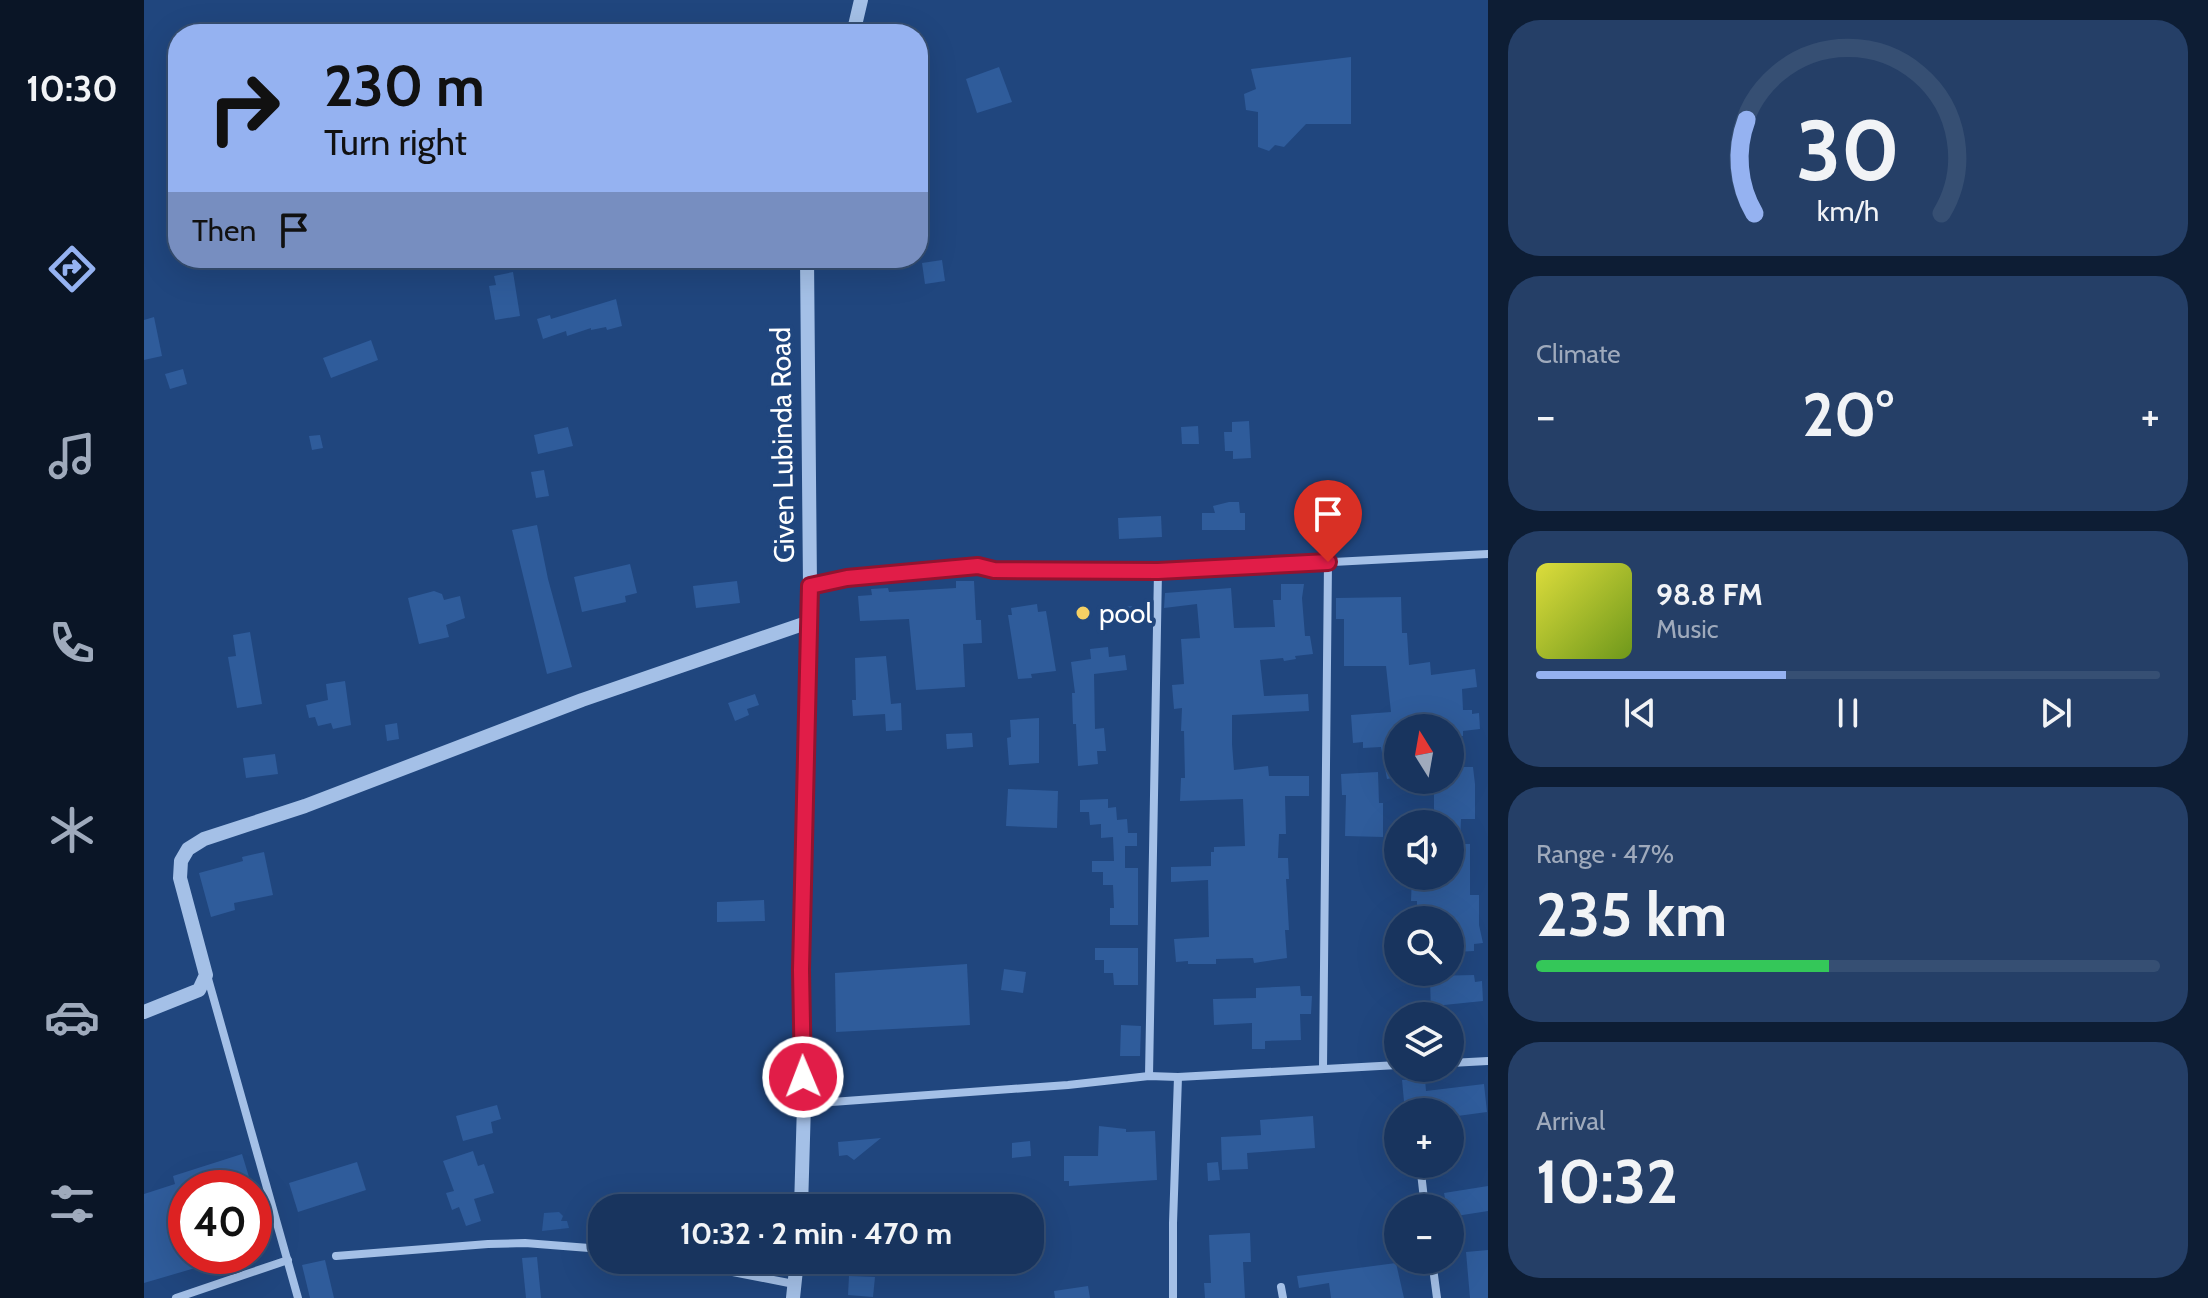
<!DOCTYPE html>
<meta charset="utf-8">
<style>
:root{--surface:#18345e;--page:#253f67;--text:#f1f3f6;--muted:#9faabc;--line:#364f73;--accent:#95b2f1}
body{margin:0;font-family:Cabin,sans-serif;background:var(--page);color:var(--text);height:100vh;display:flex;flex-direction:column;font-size:30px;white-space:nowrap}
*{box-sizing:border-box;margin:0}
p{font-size:26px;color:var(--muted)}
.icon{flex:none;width:44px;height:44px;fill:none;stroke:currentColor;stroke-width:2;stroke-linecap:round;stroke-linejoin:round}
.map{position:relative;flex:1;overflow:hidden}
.drawer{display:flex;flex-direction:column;gap:20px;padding:20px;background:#0d1d34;width:720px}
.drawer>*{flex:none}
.banner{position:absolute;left:24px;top:24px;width:760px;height:244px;border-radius:32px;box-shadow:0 8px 32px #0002,0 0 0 2px var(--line);background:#95b2f1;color:#111;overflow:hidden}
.needle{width:52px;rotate:349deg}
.tools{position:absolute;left:1240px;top:714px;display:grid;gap:16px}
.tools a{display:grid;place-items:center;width:80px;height:80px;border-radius:50%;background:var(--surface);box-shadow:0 8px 32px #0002,0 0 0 2px var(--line);font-size:40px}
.speed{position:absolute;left:24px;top:1170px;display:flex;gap:16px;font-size:40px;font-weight:700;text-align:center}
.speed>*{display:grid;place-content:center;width:104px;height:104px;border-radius:50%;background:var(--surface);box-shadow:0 8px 32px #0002,0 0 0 2px var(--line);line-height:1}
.speed .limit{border:12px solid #d22;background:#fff;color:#111}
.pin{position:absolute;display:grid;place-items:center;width:68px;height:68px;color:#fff;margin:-82px -34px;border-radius:50% 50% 50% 0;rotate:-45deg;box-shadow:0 0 8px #0007}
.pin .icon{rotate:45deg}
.me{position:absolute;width:88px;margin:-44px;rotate:359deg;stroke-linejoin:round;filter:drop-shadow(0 0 6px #0008)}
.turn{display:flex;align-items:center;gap:28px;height:168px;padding:0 24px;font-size:36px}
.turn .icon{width:104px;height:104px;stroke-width:2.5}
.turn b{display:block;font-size:56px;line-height:68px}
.then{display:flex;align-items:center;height:76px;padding:0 24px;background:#0003;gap:16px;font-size:30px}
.big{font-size:60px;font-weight:700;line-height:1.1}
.drawer .card{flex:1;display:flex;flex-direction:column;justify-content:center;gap:12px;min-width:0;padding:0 28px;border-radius:32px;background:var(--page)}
.drawer .dial{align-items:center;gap:0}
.dial svg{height:208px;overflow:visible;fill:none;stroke:var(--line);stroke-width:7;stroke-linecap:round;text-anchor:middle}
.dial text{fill:var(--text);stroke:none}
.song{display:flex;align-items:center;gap:24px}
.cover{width:96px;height:96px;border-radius:12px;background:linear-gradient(135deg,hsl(60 70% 55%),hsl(80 70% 35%))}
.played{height:8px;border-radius:4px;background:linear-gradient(90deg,var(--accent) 40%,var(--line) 40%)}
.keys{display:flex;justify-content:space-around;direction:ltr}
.heat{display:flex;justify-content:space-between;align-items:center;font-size:44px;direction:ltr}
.charge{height:12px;border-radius:6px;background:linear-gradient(90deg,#34c759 47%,var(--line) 0)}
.trip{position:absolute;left:444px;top:1194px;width:456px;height:80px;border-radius:32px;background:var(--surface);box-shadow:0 8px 32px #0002,0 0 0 2px var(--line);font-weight:700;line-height:80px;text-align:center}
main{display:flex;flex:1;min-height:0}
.dock{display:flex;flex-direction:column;width:144px;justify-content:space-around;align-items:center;background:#0a1526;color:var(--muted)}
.dock .icon{width:56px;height:56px}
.dock .current{color:var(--accent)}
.dock b{font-size:36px;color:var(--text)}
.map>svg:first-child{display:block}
.green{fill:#2a5796}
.building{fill:#2f5c9b}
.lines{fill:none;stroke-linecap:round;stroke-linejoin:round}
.minor{stroke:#a4c0e7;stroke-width:8}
.tertiary{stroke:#a4c0e7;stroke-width:14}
.route-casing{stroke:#92132f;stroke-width:20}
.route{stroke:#e11d48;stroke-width:14}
.poi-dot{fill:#f5d064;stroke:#20467e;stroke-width:3}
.labels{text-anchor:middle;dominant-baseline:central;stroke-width:8;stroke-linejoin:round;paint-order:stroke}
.street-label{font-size:28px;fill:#fff;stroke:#20467e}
.poi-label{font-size:28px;fill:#fff;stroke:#20467e;text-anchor:start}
</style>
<main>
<nav class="dock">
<b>10:30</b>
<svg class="icon current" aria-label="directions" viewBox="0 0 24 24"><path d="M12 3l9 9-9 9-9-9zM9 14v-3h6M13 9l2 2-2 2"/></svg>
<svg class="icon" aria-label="music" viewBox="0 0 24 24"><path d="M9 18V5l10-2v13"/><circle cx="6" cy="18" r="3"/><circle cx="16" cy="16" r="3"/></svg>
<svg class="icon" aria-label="phone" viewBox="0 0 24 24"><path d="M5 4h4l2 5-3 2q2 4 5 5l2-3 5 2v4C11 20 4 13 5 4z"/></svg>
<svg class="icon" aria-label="climate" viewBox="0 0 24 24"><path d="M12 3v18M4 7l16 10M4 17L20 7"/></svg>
<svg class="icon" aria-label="car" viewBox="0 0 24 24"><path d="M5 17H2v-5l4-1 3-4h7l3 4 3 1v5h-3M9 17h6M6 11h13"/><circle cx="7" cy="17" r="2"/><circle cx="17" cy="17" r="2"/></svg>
<svg class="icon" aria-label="filters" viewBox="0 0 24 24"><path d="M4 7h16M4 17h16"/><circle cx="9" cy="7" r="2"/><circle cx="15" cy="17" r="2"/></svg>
</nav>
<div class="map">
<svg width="1344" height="1298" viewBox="0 0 1344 1298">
<rect width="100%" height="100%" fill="#20467e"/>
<path class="green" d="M415,1212L419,1216L417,1221H423L425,1228L398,1231L400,1213Z"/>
<g class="building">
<path d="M1207,57V124H1162L1140,147L1131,145L1125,151L1114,147V112L1102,110L1100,94L1112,89L1107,69Z"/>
<path d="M855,67L868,102L833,113L822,79Z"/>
<path d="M798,260L801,281L781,284L778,263Z"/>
<path d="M369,272L376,316L351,320L345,286L352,285L350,276Z"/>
<path d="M472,299L478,326L463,330L462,327L447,330V328L423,336L422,331L399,339L393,319L406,315L407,319Z"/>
<path d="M10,317L18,356L0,360V320Z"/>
<path d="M227,340L234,360L187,378L179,358Z"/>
<path d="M39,369L43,384L26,389L21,374Z"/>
<path d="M1105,421L1107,458L1089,459V451H1081L1080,432H1088V422Z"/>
<path d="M1054,426L1055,444H1038L1037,427Z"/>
<path d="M424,427L429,446L394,454L390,435Z"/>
<path d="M176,435L179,448L168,450L165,436Z"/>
<path d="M400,470L405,496L392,498L387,472Z"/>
<path d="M1197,497L1198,503L1212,500L1215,518L1192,521L1193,526L1169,529L1168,525L1165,526L1163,508H1166L1165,502Z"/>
<path d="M1085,502H1095L1096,513H1101V530H1058V513H1071L1069,506Z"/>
<path d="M1017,516L1018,537L975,539L974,518Z"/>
<path d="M393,525L404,579L428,667L403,674L368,530Z"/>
<path d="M486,564L493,593L481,596L482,602L438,612L430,577Z"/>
<path d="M593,581L596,603L552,608L549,586Z"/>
<path d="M812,581H830L832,620H837L838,643L819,644L821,687L772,690L765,619L716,621L714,596L728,595L727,589L744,588L745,592L812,588Z"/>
<path d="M1137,584H1160L1158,598L1161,636H1166L1169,654L1151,656L1152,659L1140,661L1139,658L1116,660L1120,696L1164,694L1165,711L1088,715V744L1090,770L1124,766L1125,776H1165V796H1141L1142,834H1135L1134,858H1144L1145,879H1142L1145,930H1141L1143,958L1110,963L1109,958L1072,959V964H1044V961L1032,962L1030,939L1065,937L1064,880L1027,882V867L1067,866V852H1070V847L1101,846L1099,799L1036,801L1037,778H1041L1040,731H1037L1038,708L1030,709L1028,685L1040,684L1037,639L1056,638L1053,604L1020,608L1021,593L1087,588L1090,628L1131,627L1129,600H1137Z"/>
<path d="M290,591L298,594L300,600L316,596L321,618L302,625L305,637L275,644L264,598Z"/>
<path d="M1257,597L1258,633H1263L1265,665L1286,662L1287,675L1331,669L1333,687L1318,689L1319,710H1328V714L1335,713L1336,729L1319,731V736L1306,737V728H1254V777L1243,779L1237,747L1219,748V742L1209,743L1207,715L1247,712L1242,666H1200V619H1192V598Z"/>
<path d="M893,604L894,612L902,611L912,671L887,674L888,678L874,679L864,615H868L867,608Z"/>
<path d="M988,606L990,622L970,624L968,608Z"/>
<path d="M106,632L118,704L93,708L84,657L92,656L89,635Z"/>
<path d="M964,647L965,657L981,655L983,670L950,674L951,729L960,728L962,751H953L954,764L934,766L932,724H929L928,693H931L927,662L947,659L946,649Z"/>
<path d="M742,656L747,704L757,703L758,730L742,731L741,714L709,716L708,700H712L711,658Z"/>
<path d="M201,681L207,725L189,729L187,723L174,726L171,717L165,718L162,705L184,700L182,684Z"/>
<path d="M611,694L615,705L603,709L605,715L591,721L584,703Z"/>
<path d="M895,718V763L865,765L863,738L867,737L866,720Z"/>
<path d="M253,723L255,739L243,741L241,725Z"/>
<path d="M828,733L829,747L803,749L802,734Z"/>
<path d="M131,754L134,774L102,778L99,758Z"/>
<path d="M1306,767H1329L1331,784V819H1317L1316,844H1326V895H1335V925L1339,943L1330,944V951L1311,952V948H1306V920H1273V901H1267L1268,876H1306V824H1298V819H1290V780H1306Z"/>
<path d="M1234,772L1235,803H1239V837L1201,836L1202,795H1198L1197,774Z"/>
<path d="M864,789L914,791L913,828L862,826Z"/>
<path d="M964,799V808L972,807L973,820L983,819L984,833H993V846H981V868H994V925H966V908H970L969,885H959V872H948V861H970L969,837L957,838V824L946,825L945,812H936V800Z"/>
<path d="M120,852L129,895L90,903L91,910L67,917L55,873L99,861L98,857Z"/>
<path d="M620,900L621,921L573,922V902Z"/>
<path d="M951,948H994V985H970L969,973H960V960H951Z"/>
<path d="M823,964L826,1025L692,1032L691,973Z"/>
<path d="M860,969L882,972L879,993L857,990Z"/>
<path d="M1330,975L1331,982L1338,981L1339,1001L1300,1005V1016H1287L1286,976Z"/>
<path d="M1156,986L1157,996H1168L1167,1014H1156L1157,1040L1121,1041V1049H1108V1023L1070,1025L1069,999L1112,998V988Z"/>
<path d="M977,1025L997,1026L996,1056H976Z"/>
<path d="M1281,1079L1282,1091L1340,1084L1343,1112L1306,1117V1112H1261L1258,1080Z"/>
<path d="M353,1105L357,1119L347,1122L349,1133L319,1141L312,1116Z"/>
<path d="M1169,1116L1171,1148L1103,1153L1104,1169L1078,1170L1077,1137L1117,1135L1116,1120Z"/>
<path d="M955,1126L982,1129V1132L1011,1131L1013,1180L925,1186V1181H920V1156H954Z"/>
<path d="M737,1138L710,1160L703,1155L695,1156L694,1142Z"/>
<path d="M886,1141L887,1156L868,1158V1143Z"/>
<path d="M329,1151L334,1166L340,1164L350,1193L330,1199L337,1221L322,1226L315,1207L308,1210L302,1193L310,1191L299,1161Z"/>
<path d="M98,1154L105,1177L94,1181L91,1171L48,1184L50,1188H42V1210H39L37,1204L26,1208L42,1256H100L101,1262L59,1269L58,1266L0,1283V1194L31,1184L29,1176Z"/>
<path d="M213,1162L222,1190L154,1212L145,1183Z"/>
<path d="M1074,1162L1076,1180L1064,1181L1063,1163Z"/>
<path d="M1344,1186V1211L1306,1217V1208H1303L1300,1193Z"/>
<path d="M1106,1233L1107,1262H1099L1101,1298H1061L1060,1283H1067L1065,1235Z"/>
<path d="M1344,1250V1298H1326L1322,1252Z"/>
<path d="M393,1257L397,1298H382L378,1258Z"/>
<path d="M181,1260L190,1298H166L158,1265Z"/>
<path d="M1252,1263L1260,1298H1187L1185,1283L1155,1288L1153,1276Z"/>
<path d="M705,1276L731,1277L729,1297L704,1295Z"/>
<path d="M944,1286L946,1298H911L910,1291Z"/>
</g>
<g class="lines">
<g class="minor">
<path d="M666,586L703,578L834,566L850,570L1014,571L1344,554"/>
<path d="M63,975L154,1298"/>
<path d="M1306,1063L1344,1061"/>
<path d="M1179,1068L1184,562"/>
<path d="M1005,1076L1014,571"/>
<path d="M660,1104L924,1085L1005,1076L1034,1077L1254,1065"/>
<path d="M1276,1164L1281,1208"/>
<path d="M192,1256L344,1244L381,1243L458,1249"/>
<path d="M527,1260L650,1284"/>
<path d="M1288,1260L1293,1298"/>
<path d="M1137,1287L1139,1298"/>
<path d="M32,1298L144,1260"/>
<path d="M1029,1298V1223L1034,1077"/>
</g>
<g class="tertiary">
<path d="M709,34L717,0"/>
<path d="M0,1012L55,990L62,975L36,878L37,861L44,849L60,839L161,806L438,700L665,622"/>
<path d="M657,1208L660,1104L657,970L666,586L663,258"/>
<path d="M649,1298L653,1260"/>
</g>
</g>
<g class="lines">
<g class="route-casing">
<path id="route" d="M659,1077L657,970L666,586L703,578L834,566L850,570L1014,571L1184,562"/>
</g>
<use href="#route" class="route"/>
</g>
<circle class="poi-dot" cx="939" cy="613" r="8"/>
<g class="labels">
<g class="street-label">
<text transform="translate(638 445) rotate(-91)">Given Lubinda Road</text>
</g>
<g class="poi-label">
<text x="955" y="613">pool</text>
</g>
</g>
</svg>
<div class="tools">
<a><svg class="needle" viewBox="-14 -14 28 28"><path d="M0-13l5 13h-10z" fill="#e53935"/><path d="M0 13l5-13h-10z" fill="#9faabc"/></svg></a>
<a><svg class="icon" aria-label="sound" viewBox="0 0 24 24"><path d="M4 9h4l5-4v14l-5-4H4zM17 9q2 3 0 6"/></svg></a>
<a><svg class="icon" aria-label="search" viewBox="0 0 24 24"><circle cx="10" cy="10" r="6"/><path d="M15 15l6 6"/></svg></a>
<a><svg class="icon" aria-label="layers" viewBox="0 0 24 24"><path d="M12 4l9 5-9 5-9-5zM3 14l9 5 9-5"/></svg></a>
<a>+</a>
<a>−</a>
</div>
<div class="speed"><div class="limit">40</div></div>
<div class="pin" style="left:1184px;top:562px;background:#d93025"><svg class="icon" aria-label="arrive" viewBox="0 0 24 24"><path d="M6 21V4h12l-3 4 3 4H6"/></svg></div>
<svg class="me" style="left:659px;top:1077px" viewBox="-20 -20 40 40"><circle r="17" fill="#e11d48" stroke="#fff" stroke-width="3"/><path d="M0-11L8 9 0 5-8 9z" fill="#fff"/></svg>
<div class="trip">10:32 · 2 min · 470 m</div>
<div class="banner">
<div class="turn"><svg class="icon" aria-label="right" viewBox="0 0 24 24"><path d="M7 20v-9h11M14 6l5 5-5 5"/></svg><div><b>230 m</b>Turn right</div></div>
<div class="then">Then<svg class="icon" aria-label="arrive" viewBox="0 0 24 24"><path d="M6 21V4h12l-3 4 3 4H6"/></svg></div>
</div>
</div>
<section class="drawer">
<div class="card dial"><svg viewBox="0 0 100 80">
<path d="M14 69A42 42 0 1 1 86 69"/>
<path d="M14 69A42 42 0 0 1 11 33" stroke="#95b2f1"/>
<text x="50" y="56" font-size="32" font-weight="700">30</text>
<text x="50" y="72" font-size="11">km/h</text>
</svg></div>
<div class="card"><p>Climate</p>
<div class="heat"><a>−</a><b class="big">20°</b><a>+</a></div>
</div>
<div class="card">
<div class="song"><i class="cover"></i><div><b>98.8 FM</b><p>Music</p></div></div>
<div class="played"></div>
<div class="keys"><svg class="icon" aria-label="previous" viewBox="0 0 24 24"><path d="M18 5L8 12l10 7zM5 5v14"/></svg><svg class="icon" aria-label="pause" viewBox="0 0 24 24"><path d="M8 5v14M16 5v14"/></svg><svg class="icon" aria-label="next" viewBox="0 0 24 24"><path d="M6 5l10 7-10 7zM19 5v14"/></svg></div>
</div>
<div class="card"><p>Range · 47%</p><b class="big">235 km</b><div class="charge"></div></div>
<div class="card"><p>Arrival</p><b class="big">10:32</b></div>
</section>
</main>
